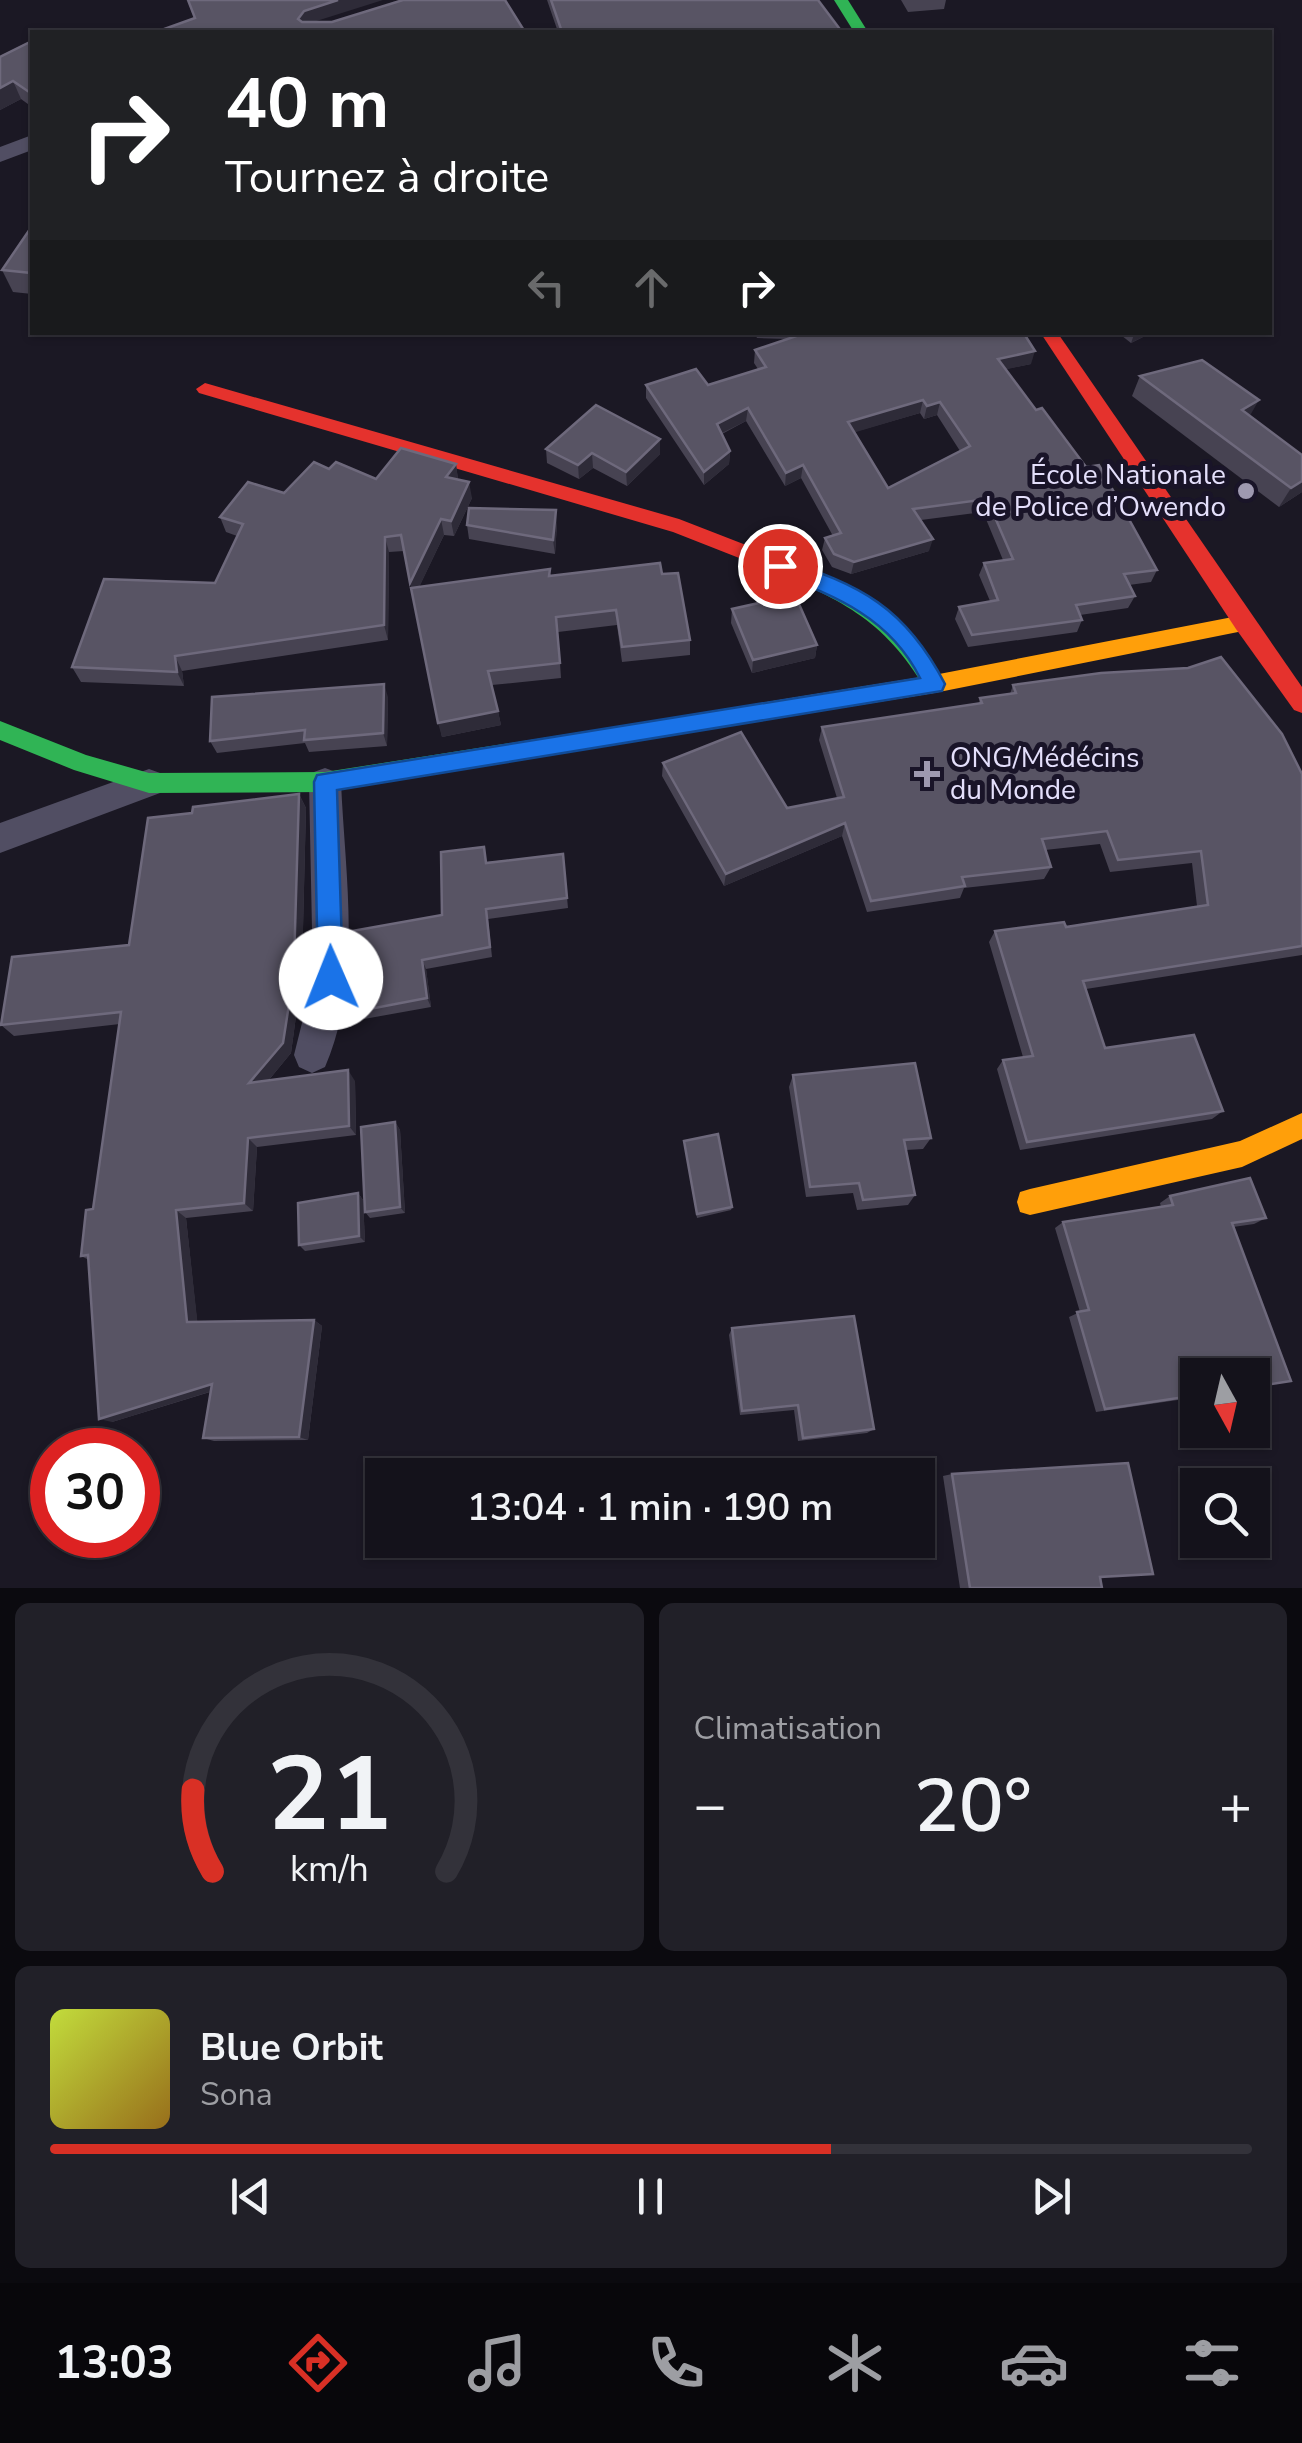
<!DOCTYPE html>
<html lang="fr">
<meta charset="utf-8">
<style>
:root{--surface:#14121b;--page:#212028;--text:#f1f3f6;--muted:#9d9ea3;--line:#33323a;--accent:#d93025}
body{margin:0;font-family:"Nunito Sans",sans-serif;background:var(--page);color:var(--text);height:100vh;display:flex;flex-direction:column;font-size:38px;white-space:nowrap}
*{box-sizing:border-box;margin:0}
p{font-size:32px;color:var(--muted)}
.icon{flex:none;width:55px;height:55px;fill:none;stroke:currentColor;stroke-width:2;stroke-linecap:round;stroke-linejoin:round}
.map{position:relative;height:1588px;overflow:hidden}
.details{display:flex;flex-direction:column;gap:15px;padding:15px;background:#0b0a0f;flex:1}
.details>*{flex:none}
.guide{position:absolute;left:30px;top:30px;width:1242px;height:305px;border-radius:0px;box-shadow:0 2px 8px #0004,0 0 0 2px var(--line);background:#202124;color:#fff;overflow:hidden}
.needle{width:65px;rotate:172deg}
.fabs{position:absolute;left:1180px;top:1358px;display:grid;gap:20px}
.fabs a{display:grid;place-items:center;width:90px;height:90px;border-radius:0px;background:var(--surface);box-shadow:0 2px 8px #0004,0 0 0 2px var(--line);font-size:50px}
.speed{position:absolute;left:30px;top:1428px;display:flex;gap:20px;font-size:50px;font-weight:700;text-align:center}
.speed>*{display:grid;place-content:center;width:130px;height:130px;border-radius:50%;background:var(--surface);box-shadow:0 2px 8px #0004,0 0 0 2px var(--line);line-height:1}
.speed .limit{border:15px solid #d22;background:#fff;color:#111}
.pin{position:absolute;display:grid;place-items:center;width:85px;height:85px;color:#fff;margin:-42px;border:5px solid #fff;border-radius:50%;box-shadow:0 2px 10px #0007}
.me{position:absolute;width:110px;margin:-55px;rotate:359deg;stroke-linejoin:round;filter:drop-shadow(0 0 8px #0008)}
.turn{display:flex;align-items:center;gap:35px;height:210px;padding:0 30px;font-size:45px}
.turn .icon{width:130px;height:130px;stroke-width:2.5}
.turn b{display:block;font-size:70px;line-height:85px}
.lanes{display:flex;align-items:center;height:95px;padding:0 30px;background:#0003;justify-content:center;gap:50px;direction:ltr}
.lanes .off{opacity:.35}
.big{font-size:75px;font-weight:600;line-height:1.1}
.details .tile{flex:1;display:flex;flex-direction:column;justify-content:center;gap:15px;min-width:0;padding:0 35px;border-radius:15px;background:var(--page)}
.details .dial{align-items:center;gap:0}
.dial svg{height:260px;overflow:visible;fill:none;stroke:var(--line);stroke-width:7;stroke-linecap:round;text-anchor:middle}
.dial text{fill:var(--text);stroke:none}
.song{display:flex;align-items:center;gap:30px}
.cover{width:120px;height:120px;border-radius:15px;background:linear-gradient(135deg,hsl(70 70% 55%),hsl(40 70% 35%))}
.played{height:10px;border-radius:5px;background:linear-gradient(90deg,var(--accent) 65%,var(--line) 65%)}
.keys{display:flex;justify-content:space-around;direction:ltr}
.heat{display:flex;justify-content:space-between;align-items:center;font-size:55px;direction:ltr}
.details .tiles{flex:1;display:grid;gap:15px;grid-template-columns:1fr 1fr}
.tile:last-child{grid-column:span 2}
.trip{position:absolute;left:365px;top:1458px;width:570px;height:100px;border-radius:0px;background:var(--surface);box-shadow:0 2px 8px #0004,0 0 0 2px var(--line);font-weight:600;line-height:100px;text-align:center}
.tab-bar{display:flex;height:160px;justify-content:space-around;align-items:center;background:#08070b;color:var(--muted)}
.tab-bar .icon{width:70px;height:70px}
.tab-bar .on{color:var(--accent)}
.tab-bar b{font-size:45px;color:var(--text)}
.map>svg:first-child{display:block}
.lines{fill:none;stroke-linecap:round;stroke-linejoin:round}
.street{fill:#514e63;fill-rule:evenodd}
.fast{fill:#30b455;fill-rule:evenodd}
.slow{fill:#ff9f0a;fill-rule:evenodd}
.jam{fill:#e5322d;fill-rule:evenodd}
.wall{fill:#474352;fill-rule:evenodd}
.shaded-wall{fill:#2e2b38}
.building{fill:#585464;stroke:#6e697c;stroke-width:2.5;fill-rule:evenodd}
.route{fill:#1a73e8;stroke:#114b97;stroke-width:2.5}
.poi-dot{fill:#9e99b0;stroke:#191428;stroke-width:4}
.labels{text-anchor:middle;dominant-baseline:central;stroke-width:10;stroke-linejoin:round;paint-order:stroke}
.poi-label{font-size:28px;fill:#e4dffb;stroke:#191428;text-anchor:end}
</style>
<div class="map">
<svg width="1302" height="1588" viewBox="0 0 1302 1588">
<rect width="100%" height="100%" fill="#1b1824"/>
<g class="lines">
<g class="street">
<path d="M32,135V150L0,162V147Z"/>
<path d="M325,768L336,772L341,782C345,876 363,979 325,1067L312,1073L299,1067L294,1055L313,979L309,782L314,772Z"/>
<path d="M149,769L160,773L165,783L160,793L0,853V823Z"/>
</g>
<g class="fast">
<path d="M834,0H848L868,32H854Z"/>
<path d="M770,554C847,579 906,610 945,684L942,690H926C884,618 838,598 763,567L760,562Z"/>
<path d="M0,721L86,755L149,773L325,772L613,727L621,730L624,736L621,742L613,745L325,792L149,793L74,770L0,740Z"/>
</g>
<g class="slow">
<path d="M1243,615L1253,623L1243,631L934,693L613,745L605,742L602,736L605,730L613,727L934,675Z"/>
<path d="M1302,1113V1139L1242,1167L1030,1215L1020,1212L1017,1202L1020,1192L1030,1189L1240,1141Z"/>
</g>
<g class="jam">
<path d="M1040,332H1057L1302,687V713L1294,710L1236,629Z"/>
<path d="M205,383L679,519L777,557L780,562L770,570L673,532L199,393L196,389Z"/>
</g>
</g>
<g class="wall">
<path d="M547,0H818L842,32H558Z"/>
<path d="M901,0H946L944,9L908,12Z"/>
<path d="M32,41V107L21,99L0,110V57Z"/>
<path d="M32,226V294L13,292L2,270Z"/>
<path d="M754,332H1023L1031,364L1006,369L1157,570L1151,582L1129,585L1135,596L1128,608L1080,615L1082,620L1077,632L968,647L955,619L959,607L990,601L979,575L984,563L1003,560L983,512L921,520L929,551L851,574L832,567L822,550L825,538L833,536L801,478L785,486L746,421L722,434L730,451L729,464L704,485L646,398V385H708L758,369L754,363L755,350L789,339L757,338ZM920,413L924,419L937,415L960,451L888,488L854,432Z"/>
<path d="M1117,332H1153L1131,343Z"/>
<path d="M1140,376L1250,416L1302,492L1279,507L1132,396Z"/>
<path d="M546,449L660,454L627,486L593,468L579,479L547,463Z"/>
<path d="M456,464L458,480L472,498L454,536L444,535L419,587L551,576L662,574L690,640V655L622,662L617,625L558,632L561,678L492,685L501,725L442,737L404,551L389,552L388,640L182,671L184,686L81,682L72,667L215,583L237,536L226,532L220,517L284,493L329,469L376,479Z"/>
<path d="M557,524L555,554L469,539L467,525Z"/>
<path d="M732,609L817,645L815,658L752,673L731,623Z"/>
<path d="M1013,685L1302,774V955L1086,989L1105,1048L1223,1111L1212,1119L1020,1150L997,1069L1003,1060L1023,1057L989,942L995,931L1066,927L1197,906L1192,863L1110,872L1100,844L1045,850L1051,867L1044,879L964,888L960,898L867,912L842,836L724,886L662,776L663,763L787,808L837,798L819,740L822,727L979,703L980,698L1010,694Z"/>
<path d="M388,697L387,746L309,752L305,743L217,753L210,741Z"/>
<path d="M299,794L306,808L301,1009H297L291,1053L268,1081H355L356,1135L257,1147L253,1211L186,1218L197,1321L314,1320L322,1326L308,1440L214,1441L203,1438L210,1392L112,1422L89,1260L81,1256L93,1209L120,1024L14,1036L1,1025L129,945L192,813Z"/>
<path d="M563,854L568,908L488,919L492,957L426,969L431,1007L364,1019L359,1011L487,862Z"/>
<path d="M793,1075L931,1138L923,1149L906,1150L915,1195L908,1205L857,1210L853,1193L806,1197L789,1087Z"/>
<path d="M395,1122L400,1130L405,1213L370,1218L365,1212Z"/>
<path d="M684,1141L732,1207L731,1210L697,1218Z"/>
<path d="M358,1193L363,1200L365,1242L305,1251L299,1245Z"/>
<path d="M1170,1196L1266,1218L1254,1224L1233,1227L1291,1381L1252,1388V1375H1198V1397L1096,1412L1069,1317L1080,1312L1055,1228L1063,1222L1161,1207L1160,1203Z"/>
<path d="M732,1328L874,1429L867,1433L798,1441L794,1410L740,1415L729,1335Z"/>
<path d="M952,1474L1100,1577L1102,1588H960L943,1476Z"/>
</g>
<g class="shaded-wall">
<path d="M338,0H383L307,24L301,32L298,19L304,11Z"/>
<path d="M13,81L21,99L0,110V88Z"/>
<path d="M1135,332H1153L1131,343Z"/>
<path d="M1035,351L1031,364L994,372L998,359Z"/>
<path d="M923,400L920,413L846,435L848,422Z"/>
<path d="M1259,400L1248,419L1242,410Z"/>
<path d="M940,402L937,415L924,419L927,406Z"/>
<path d="M748,408L746,421L716,436L717,424Z"/>
<path d="M660,439V454L627,486L626,472Z"/>
<path d="M730,451L729,464L704,485V472Z"/>
<path d="M592,453L593,468L579,479L578,465Z"/>
<path d="M456,464L458,480L446,477Z"/>
<path d="M803,465L801,478L785,486L786,473Z"/>
<path d="M1302,481V492L1279,507L1291,488Z"/>
<path d="M469,482L472,498L454,536L451,521Z"/>
<path d="M556,510L557,524L555,554L553,540Z"/>
<path d="M441,519L444,535L414,598L410,583Z"/>
<path d="M385,537L389,552L388,640L384,625Z"/>
<path d="M933,539L929,551L851,574L854,562Z"/>
<path d="M817,645L815,658L752,673L753,660Z"/>
<path d="M175,656L182,671L184,686L177,672Z"/>
<path d="M384,684L388,697L387,746L383,733Z"/>
<path d="M498,711L501,725L442,737L438,723Z"/>
<path d="M299,794L306,808L301,1009L293,998Z"/>
<path d="M845,823L842,836L724,886L726,874Z"/>
<path d="M422,960L426,969L431,1007L427,998Z"/>
<path d="M290,998L297,1009L291,1053L258,1093L249,1083Z"/>
<path d="M348,1070L355,1081L356,1135L349,1126Z"/>
<path d="M395,1122L400,1130L405,1213L400,1207Z"/>
<path d="M248,1138L257,1147L253,1211L244,1203Z"/>
<path d="M358,1193L363,1200L365,1242L359,1236Z"/>
<path d="M176,1210L186,1218L198,1327L187,1322Z"/>
<path d="M314,1320L322,1326L308,1440L299,1437Z"/>
<path d="M212,1384L222,1388L112,1422L99,1419Z"/>
</g>
<g class="building">
<path d="M188,0H338L304,11L298,19L302,22H332L403,0H505L525,32H156L195,18Z"/>
<path d="M551,0H818L842,32H562Z"/>
<path d="M32,41V94L13,81L0,88V57Z"/>
<path d="M32,226V273L2,270Z"/>
<path d="M808,332H1023L1035,351L998,359L1036,410L1042,408L1086,467L1099,465L1157,570L1124,574L1135,596L1076,605L1082,620L972,635L959,607L998,600L984,563L1013,559L987,499L913,509L933,539L854,562L834,554L825,538L841,533L803,465L786,473L748,408L717,424L730,451L704,472L646,385L696,369L708,385L766,367L755,350ZM923,400L927,406L940,402L970,446L888,488L848,422Z"/>
<path d="M1202,360L1259,400L1242,410L1302,455V481L1291,488L1140,376Z"/>
<path d="M596,405L660,439L626,472L592,453L578,465L546,449Z"/>
<path d="M401,448L456,464L446,477L469,482L451,521L441,519L410,583L401,535L385,537L384,625L175,656L177,672L72,667L104,579L215,583L243,524L220,517L248,482L284,493L314,462L329,469L336,462L376,479Z"/>
<path d="M469,508L556,510L553,540L467,525Z"/>
<path d="M660,563L662,574L678,573L690,640L622,647L616,610L556,617L560,663L488,671L498,711L438,723L411,588L550,569L549,576Z"/>
<path d="M795,595L817,645L753,660L732,609Z"/>
<path d="M1221,657L1282,734L1302,774V946L1083,981L1105,1048L1194,1035L1223,1111L1027,1142L1003,1060L1033,1056L995,931L1064,922L1066,927L1208,905L1201,851L1118,860L1107,831L1042,839L1051,867L962,877L965,886L871,901L845,823L726,874L663,763L741,732L787,808L844,797L822,727L982,703L980,698L1016,693L1013,685L1101,673L1188,668Z"/>
<path d="M384,684L383,733L304,740L305,730L210,741L212,697Z"/>
<path d="M299,794L293,998H290L283,1043L249,1083L348,1070L349,1126L248,1138L244,1203L176,1210L187,1322L314,1320L299,1437L203,1438L212,1384L99,1419L88,1255L81,1256L86,1210L93,1209L121,1012L1,1025L12,957L129,945L148,818L192,813L193,807Z"/>
<path d="M484,847L486,863L563,854L567,898L486,909L490,947L422,960L427,998L359,1011L352,931L442,915L441,852Z"/>
<path d="M915,1063L931,1138L904,1140L915,1195L863,1200L859,1183L810,1187L793,1075Z"/>
<path d="M395,1122L400,1207L365,1212L361,1127Z"/>
<path d="M718,1134L732,1207L697,1214L684,1141Z"/>
<path d="M1250,1178L1266,1218L1232,1223L1291,1381L1252,1387V1375H1198V1395L1105,1409L1077,1312L1089,1310L1063,1222L1173,1205L1170,1196Z"/>
<path d="M358,1193L359,1236L299,1245L298,1203Z"/>
<path d="M854,1316L874,1429L803,1438L798,1405L742,1411L732,1328Z"/>
<path d="M1128,1463L1153,1574L1100,1577L1102,1588H970L952,1474Z"/>
</g>
<path class="route" d="M780,559C861,585 905,607 945,684L942,691L337,790L343,978L340,987L331,990L322,987L318,978L314,782L317,775L920,678C889,616 834,596 773,572V561Z"/>
<g class="poi-dot">
<circle cx="1246" cy="491" r="10"/>
<path d="M922 759h10v10h10v10h-10v10h-10v-10h-10v-10h10z"/>
</g>
<g class="labels">
<g class="poi-label">
<text x="1226" y="475">École Nationale<tspan x="1226" dy="32">de Police d’Owendo</tspan></text>
<text x="950" y="758" text-anchor="start">ONG/Médécins<tspan x="950" dy="32">du Monde</tspan></text>
</g>
</g>
</svg>
<div class="fabs">
<a><svg class="needle" viewBox="-14 -14 28 28"><path d="M0-13l5 13h-10z" fill="#e53935"/><path d="M0 13l5-13h-10z" fill="#9d9ea3"/></svg></a>
<a><svg class="icon" aria-label="search" viewBox="0 0 24 24"><circle cx="10" cy="10" r="6"/><path d="M15 15l6 6"/></svg></a>
</div>
<div class="speed"><div class="limit">30</div></div>
<div class="pin" style="left:780px;top:566px;background:#d93025"><svg class="icon" aria-label="arrive" viewBox="0 0 24 24"><path d="M6 21V4h12l-3 4 3 4H6"/></svg></div>
<svg class="me" style="left:331px;top:978px" viewBox="-20 -20 40 40"><circle r="19" fill="#fff"/><path d="M0-13L10 11 0 6-10 11z" fill="#1a73e8"/></svg>
<div class="trip">13:04 · 1 min · 190 m</div>
<div class="guide">
<div class="turn"><svg class="icon" aria-label="right" viewBox="0 0 24 24"><path d="M7 20v-9h11M14 6l5 5-5 5"/></svg><div><b>40 m</b>Tournez à droite</div></div>
<div class="lanes"><svg class="icon off" aria-label="left" viewBox="0 0 24 24"><path d="M17 20v-9H6M10 6l-5 5 5 5"/></svg><svg class="icon off" aria-label="ahead" viewBox="0 0 24 24"><path d="M12 20V5M6 11l6-6 6 6"/></svg><svg class="icon" aria-label="right" viewBox="0 0 24 24"><path d="M7 20v-9h11M14 6l5 5-5 5"/></svg></div>
</div>
</div>
<section class="details">
<div class="tiles">
<div class="tile dial"><svg viewBox="0 0 100 80">
<path d="M14 69A42 42 0 1 1 86 69"/>
<path d="M14 69A42 42 0 0 1 8 44" stroke="#d93025"/>
<text x="50" y="56" font-size="32" font-weight="700">21</text>
<text x="50" y="72" font-size="11">km/h</text>
</svg></div>
<div class="tile"><p>Climatisation</p>
<div class="heat"><a>−</a><b class="big">20°</b><a>+</a></div>
</div>
<div class="tile">
<div class="song"><i class="cover"></i><div><b>Blue Orbit</b><p>Sona</p></div></div>
<div class="played"></div>
<div class="keys"><svg class="icon" aria-label="previous" viewBox="0 0 24 24"><path d="M18 5L8 12l10 7zM5 5v14"/></svg><svg class="icon" aria-label="pause" viewBox="0 0 24 24"><path d="M8 5v14M16 5v14"/></svg><svg class="icon" aria-label="next" viewBox="0 0 24 24"><path d="M6 5l10 7-10 7zM19 5v14"/></svg></div>
</div>
</div>
</section>
<nav class="tab-bar">
<b>13:03</b>
<svg class="icon on" aria-label="directions" viewBox="0 0 24 24"><path d="M12 3l9 9-9 9-9-9zM9 14v-3h6M13 9l2 2-2 2"/></svg>
<svg class="icon" aria-label="music" viewBox="0 0 24 24"><path d="M9 18V5l10-2v13"/><circle cx="6" cy="18" r="3"/><circle cx="16" cy="16" r="3"/></svg>
<svg class="icon" aria-label="phone" viewBox="0 0 24 24"><path d="M5 4h4l2 5-3 2q2 4 5 5l2-3 5 2v4C11 20 4 13 5 4z"/></svg>
<svg class="icon" aria-label="climate" viewBox="0 0 24 24"><path d="M12 3v18M4 7l16 10M4 17L20 7"/></svg>
<svg class="icon" aria-label="car" viewBox="0 0 24 24"><path d="M5 17H2v-5l4-1 3-4h7l3 4 3 1v5h-3M9 17h6M6 11h13"/><circle cx="7" cy="17" r="2"/><circle cx="17" cy="17" r="2"/></svg>
<svg class="icon" aria-label="filters" viewBox="0 0 24 24"><path d="M4 7h16M4 17h16"/><circle cx="9" cy="7" r="2"/><circle cx="15" cy="17" r="2"/></svg>
</nav>
